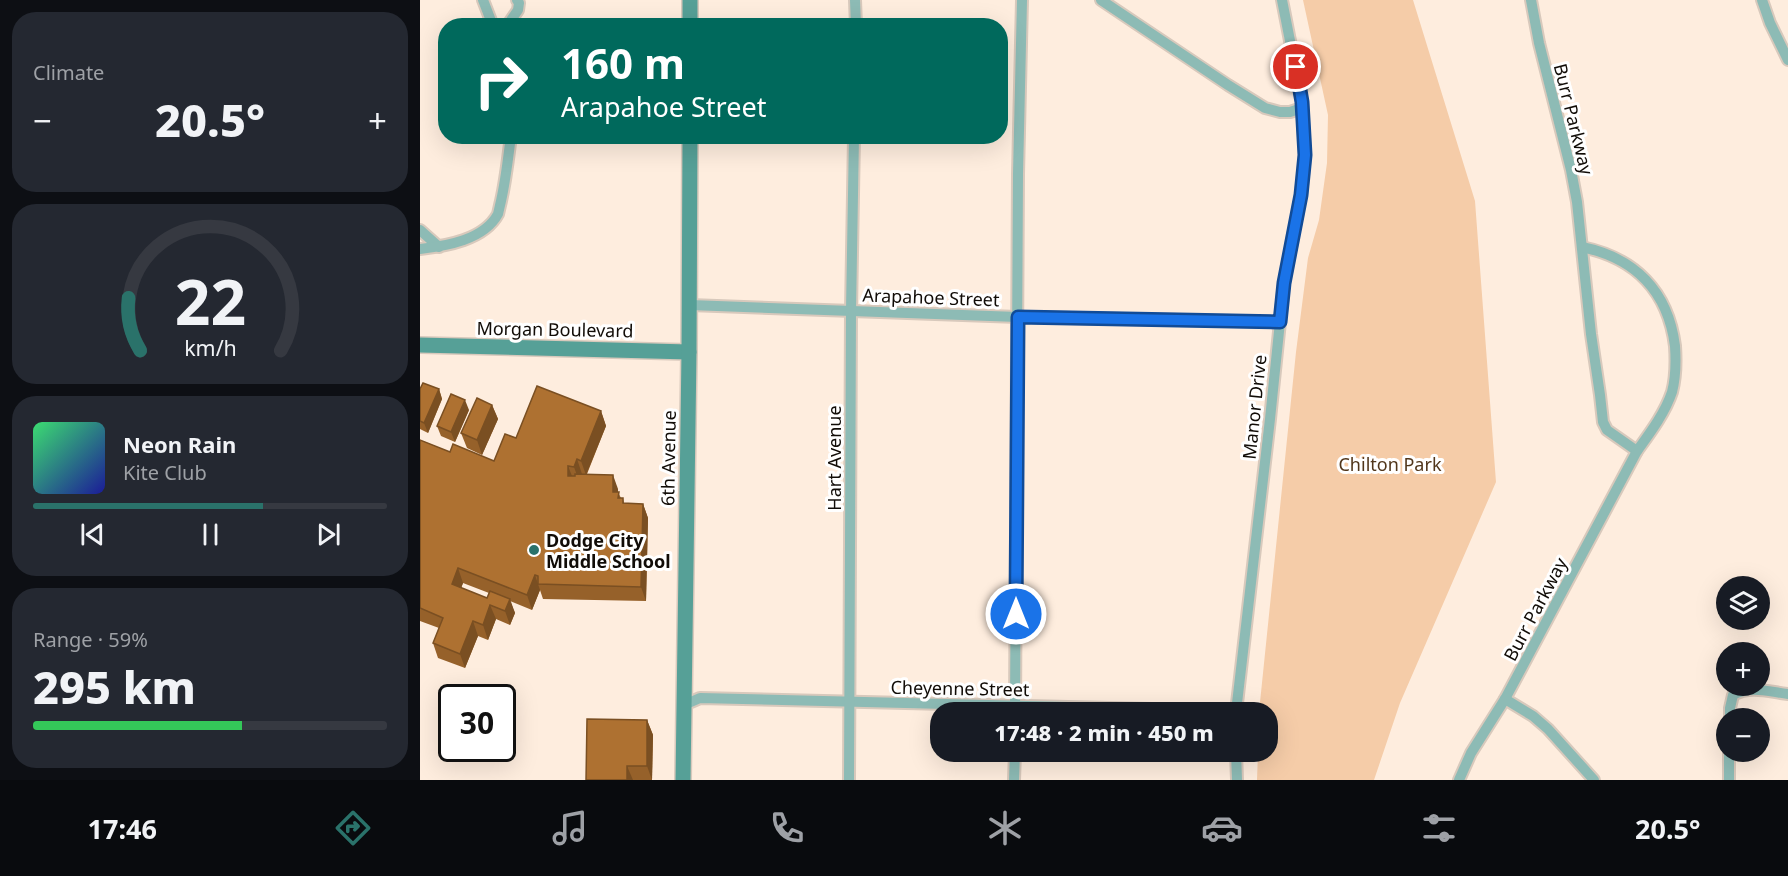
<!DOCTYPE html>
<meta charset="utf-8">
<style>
:root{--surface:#171b24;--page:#242831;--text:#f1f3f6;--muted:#9ea1a6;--line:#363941;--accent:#2a726a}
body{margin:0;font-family:"Noto Sans",sans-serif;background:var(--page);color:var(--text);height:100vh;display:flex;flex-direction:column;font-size:22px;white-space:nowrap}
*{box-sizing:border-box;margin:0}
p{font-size:20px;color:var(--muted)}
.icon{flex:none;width:33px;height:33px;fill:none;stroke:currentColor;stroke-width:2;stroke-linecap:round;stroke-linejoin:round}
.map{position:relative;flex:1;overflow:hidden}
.sheet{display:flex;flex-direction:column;gap:12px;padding:12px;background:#0d0f14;width:420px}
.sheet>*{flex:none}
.hud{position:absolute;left:18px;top:18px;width:570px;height:126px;border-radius:24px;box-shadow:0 6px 24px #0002;background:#00695c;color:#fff;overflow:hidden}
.tools{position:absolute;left:1296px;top:576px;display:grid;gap:12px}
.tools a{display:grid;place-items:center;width:54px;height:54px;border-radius:50%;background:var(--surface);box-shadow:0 6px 24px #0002;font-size:30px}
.speed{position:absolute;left:18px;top:684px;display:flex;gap:12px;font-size:30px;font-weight:700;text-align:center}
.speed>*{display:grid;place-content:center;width:78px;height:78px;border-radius:50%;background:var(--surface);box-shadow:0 6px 24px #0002;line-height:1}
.speed .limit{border:3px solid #111;border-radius:9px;background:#fff;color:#111}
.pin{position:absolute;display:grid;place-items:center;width:51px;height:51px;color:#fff;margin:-26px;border:3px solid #fff;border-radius:50%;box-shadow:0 2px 6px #0007}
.me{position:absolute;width:66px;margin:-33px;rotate:0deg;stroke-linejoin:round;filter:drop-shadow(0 0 4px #0008)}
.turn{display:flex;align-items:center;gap:21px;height:126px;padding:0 24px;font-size:27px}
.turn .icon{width:78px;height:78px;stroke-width:2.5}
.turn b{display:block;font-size:42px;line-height:51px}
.big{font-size:45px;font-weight:800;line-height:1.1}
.sheet .card{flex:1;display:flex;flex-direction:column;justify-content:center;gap:9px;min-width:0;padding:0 21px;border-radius:24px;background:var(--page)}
.sheet .dial{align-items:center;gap:0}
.dial svg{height:156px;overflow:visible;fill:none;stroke:var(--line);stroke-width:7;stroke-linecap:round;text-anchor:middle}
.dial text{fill:var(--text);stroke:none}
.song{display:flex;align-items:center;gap:18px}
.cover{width:72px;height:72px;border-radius:9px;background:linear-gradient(135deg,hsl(140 70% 55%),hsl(240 70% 35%))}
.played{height:6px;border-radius:3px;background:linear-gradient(90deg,var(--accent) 65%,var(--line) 65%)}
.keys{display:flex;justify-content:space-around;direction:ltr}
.heat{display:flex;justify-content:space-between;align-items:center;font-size:33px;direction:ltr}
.charge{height:9px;border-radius:4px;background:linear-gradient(90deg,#34c759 59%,var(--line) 0)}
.trip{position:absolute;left:510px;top:702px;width:348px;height:60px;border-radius:24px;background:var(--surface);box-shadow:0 6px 24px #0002;font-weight:800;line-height:60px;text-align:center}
.tabs{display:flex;height:96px;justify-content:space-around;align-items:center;background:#090b0e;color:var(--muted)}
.tabs .icon{width:42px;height:42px}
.tabs .active{color:var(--accent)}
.tabs b{font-size:27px;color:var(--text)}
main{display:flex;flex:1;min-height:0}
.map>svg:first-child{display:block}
.green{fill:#f5cca8}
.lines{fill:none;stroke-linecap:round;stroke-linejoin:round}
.street-casing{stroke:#d8c9bc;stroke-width:14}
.secondary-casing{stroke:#d8c9bc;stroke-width:18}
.street{stroke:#8dbbb5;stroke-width:10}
.secondary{stroke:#56a097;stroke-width:15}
.wall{fill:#96612a;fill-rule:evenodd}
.shaded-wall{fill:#7a4f22}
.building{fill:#ae7131;stroke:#7a4f22;stroke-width:1.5}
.route-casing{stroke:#114b97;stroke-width:15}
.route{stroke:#1a73e8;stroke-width:10}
.poi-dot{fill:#2a726a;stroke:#fff;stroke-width:2}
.labels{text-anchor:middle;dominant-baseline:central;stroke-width:6;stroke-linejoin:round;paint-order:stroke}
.street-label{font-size:18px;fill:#110c07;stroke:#fff}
.park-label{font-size:18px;fill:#51361b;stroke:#fff}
.poi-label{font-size:18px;font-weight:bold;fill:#110c07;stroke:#fff;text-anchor:start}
</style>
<main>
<section class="sheet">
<div class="card"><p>Climate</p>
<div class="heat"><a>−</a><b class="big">20.5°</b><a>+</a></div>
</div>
<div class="card dial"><svg viewBox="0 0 100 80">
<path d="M14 69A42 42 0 1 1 86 69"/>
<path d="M14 69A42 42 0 0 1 8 42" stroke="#2a726a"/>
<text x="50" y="56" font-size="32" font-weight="700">22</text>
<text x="50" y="72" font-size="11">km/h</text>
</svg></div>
<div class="card">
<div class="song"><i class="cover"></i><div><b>Neon Rain</b><p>Kite Club</p></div></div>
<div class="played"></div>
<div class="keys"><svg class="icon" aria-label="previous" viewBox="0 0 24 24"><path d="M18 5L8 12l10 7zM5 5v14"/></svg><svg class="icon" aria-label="pause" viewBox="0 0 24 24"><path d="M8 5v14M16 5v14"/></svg><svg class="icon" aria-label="next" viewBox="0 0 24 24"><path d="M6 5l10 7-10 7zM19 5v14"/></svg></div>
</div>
<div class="card"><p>Range · 59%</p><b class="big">295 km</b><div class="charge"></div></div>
</section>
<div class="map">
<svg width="1368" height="780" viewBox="0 0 1368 780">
<rect width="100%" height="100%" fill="#feedde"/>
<path class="green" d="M883,0H993L1055,201L1076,482L980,703L954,780H837L838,752H848V712H839L876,352L888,258L899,220L907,163L908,115Z"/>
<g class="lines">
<g class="street-casing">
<g id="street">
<path d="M63,0L73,26"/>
<path d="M435,0L436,26"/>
<path d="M681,0L808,85L845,108L860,112H870L882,108"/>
<path d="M1111,0L1119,43L1151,170L1157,202L1171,334L1180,395L1183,422L1187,430L1217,451"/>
<path d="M1342,0L1350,23L1368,60"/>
<path d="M87,26L98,10L99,3L97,0"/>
<path d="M0,230L19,247"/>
<path d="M0,249C26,246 64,240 78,214C79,210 80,205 81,201C86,179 88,158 91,136"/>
<path d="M270,305L598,317L860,322"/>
<path d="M1085,699L1113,716L1128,729L1174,780"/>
<path d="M264,705L280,698L816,711"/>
<path d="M595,712L598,174L602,0"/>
<path d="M816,712L850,419L864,283L881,195L885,155L882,102L862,0"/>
<path d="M1310,718V708L1313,695C1330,685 1350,692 1368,694"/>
<path d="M816,752L817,780"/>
<path d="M429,780L431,311L434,136"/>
<path d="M594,780L595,752"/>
<path d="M1039,780L1051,753L1085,699L1217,451C1230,433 1245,413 1252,392C1256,377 1256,361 1255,346C1248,291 1215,258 1162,247"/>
<path d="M1309,780V752"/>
</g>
</g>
<g class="secondary-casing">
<g id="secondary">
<path d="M270,0V26"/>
<path d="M0,345L269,352"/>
<path d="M263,780L269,352L270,136"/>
</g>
</g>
<use href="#street" class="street"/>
<use href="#secondary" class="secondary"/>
</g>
<g class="wall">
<path d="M0,389H19L22,399L8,433L0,429Z"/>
<path d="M72,405L78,419L62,455L47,448L41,433Z"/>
<path d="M49,410L35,442L21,436L17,426Z"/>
<path d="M181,411L186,426L167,474L198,489V492L201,498H203L204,503L223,504L228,518L226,601L123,599L120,590L112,610L90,601L95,613L90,625L76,619L68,640L58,636L45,668L18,658L13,643L19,628L0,621V440L30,452L74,461L96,438ZM43,583L69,593L67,598L41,588Z"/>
<path d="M227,720L233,735L232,780H166Z"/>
</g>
<g class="shaded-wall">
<path d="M19,389L22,399L8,433L4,423Z"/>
<path d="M45,400L49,410L35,442L31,432Z"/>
<path d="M72,405L78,419L62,455L57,440Z"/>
<path d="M181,411L186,426L166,475L161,461Z"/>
<path d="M157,459L162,474L159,481L154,467Z"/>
<path d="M148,466L154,481L148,476Z"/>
<path d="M193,475L198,489V507L193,492Z"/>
<path d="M223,504L228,518L226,601L221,587Z"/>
<path d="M38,568L43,583L37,599L32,584Z"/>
<path d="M115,575L120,590L112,610L107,595Z"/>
<path d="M90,599L95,613L90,625L85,611Z"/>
<path d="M70,605L76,619L68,640L63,625Z"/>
<path d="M53,621L58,636L45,668L40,654Z"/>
<path d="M227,720L233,735L232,780L227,766Z"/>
<path d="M207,766L213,780H207Z"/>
</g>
<g class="building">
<path d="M3,383L19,389L4,423L0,421V389Z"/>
<path d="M117,386L181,411L161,461L157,459L154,467L148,466V476H155V474L193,475V492H199L198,498H203V503L223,504L221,587L118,584V576L115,575L107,595L38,568L32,584L67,598L70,591L90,599L85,611L70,605L63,625L53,621L40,654L13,643L23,618L0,608V440L30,452L33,444L74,461L85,434L96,438Z"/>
<path d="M31,394L45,400L31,432L17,426Z"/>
<path d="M57,398L72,405L57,440L41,433Z"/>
<path d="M167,719L227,720V766H207V780H166Z"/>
</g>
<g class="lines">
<g class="route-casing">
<path id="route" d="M596,614L598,317L860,322L864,283L881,195L885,155L882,102L876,67"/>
</g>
<use href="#route" class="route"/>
</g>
<circle class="poi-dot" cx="114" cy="550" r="6"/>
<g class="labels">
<g class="street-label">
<text transform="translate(1154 119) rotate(76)">Burr Parkway</text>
<text transform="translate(511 297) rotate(2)">Arapahoe Street</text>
<text transform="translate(135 329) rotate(1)">Morgan Boulevard</text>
<text transform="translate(834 407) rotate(-84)">Manor Drive</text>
<text transform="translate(248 458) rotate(-89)">6th Avenue</text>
<text transform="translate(414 458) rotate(-90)">Hart Avenue</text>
<text transform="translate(1115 609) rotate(-62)">Burr Parkway</text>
<text transform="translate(540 688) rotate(1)">Cheyenne Street</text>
</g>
<g class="park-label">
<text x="970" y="464">Chilton Park</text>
</g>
<g class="poi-label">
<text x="126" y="540">Dodge City<tspan x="126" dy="21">Middle School</tspan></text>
</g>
</g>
</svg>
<div class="tools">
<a><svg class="icon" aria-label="layers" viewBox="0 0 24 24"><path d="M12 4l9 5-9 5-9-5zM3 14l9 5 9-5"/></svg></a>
<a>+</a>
<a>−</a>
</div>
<div class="speed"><div class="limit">30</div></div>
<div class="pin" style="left:876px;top:67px;background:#d93025"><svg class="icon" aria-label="arrive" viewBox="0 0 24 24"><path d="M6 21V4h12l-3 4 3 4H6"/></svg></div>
<svg class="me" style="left:596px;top:614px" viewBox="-20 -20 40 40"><circle r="17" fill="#1a73e8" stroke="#fff" stroke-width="3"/><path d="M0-11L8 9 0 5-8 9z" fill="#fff"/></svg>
<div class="trip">17:48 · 2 min · 450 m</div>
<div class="hud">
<div class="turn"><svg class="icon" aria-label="right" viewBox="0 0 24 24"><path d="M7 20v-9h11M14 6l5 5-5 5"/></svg><div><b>160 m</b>Arapahoe Street</div></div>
</div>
</div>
</main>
<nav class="tabs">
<b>17:46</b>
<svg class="icon active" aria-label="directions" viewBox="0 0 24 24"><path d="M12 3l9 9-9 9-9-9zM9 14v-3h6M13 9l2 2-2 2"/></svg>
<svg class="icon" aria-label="music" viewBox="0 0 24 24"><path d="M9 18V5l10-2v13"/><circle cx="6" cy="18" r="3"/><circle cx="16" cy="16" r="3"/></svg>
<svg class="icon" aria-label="phone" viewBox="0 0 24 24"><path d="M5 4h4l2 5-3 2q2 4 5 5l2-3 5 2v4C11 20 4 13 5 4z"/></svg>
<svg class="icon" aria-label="climate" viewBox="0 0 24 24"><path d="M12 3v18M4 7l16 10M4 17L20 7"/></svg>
<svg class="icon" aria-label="car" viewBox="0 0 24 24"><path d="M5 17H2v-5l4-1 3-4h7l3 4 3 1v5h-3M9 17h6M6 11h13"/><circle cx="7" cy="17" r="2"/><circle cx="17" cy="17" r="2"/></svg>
<svg class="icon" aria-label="filters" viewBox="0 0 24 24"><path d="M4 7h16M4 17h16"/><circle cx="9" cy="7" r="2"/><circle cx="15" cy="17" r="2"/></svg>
<b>20.5°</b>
</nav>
